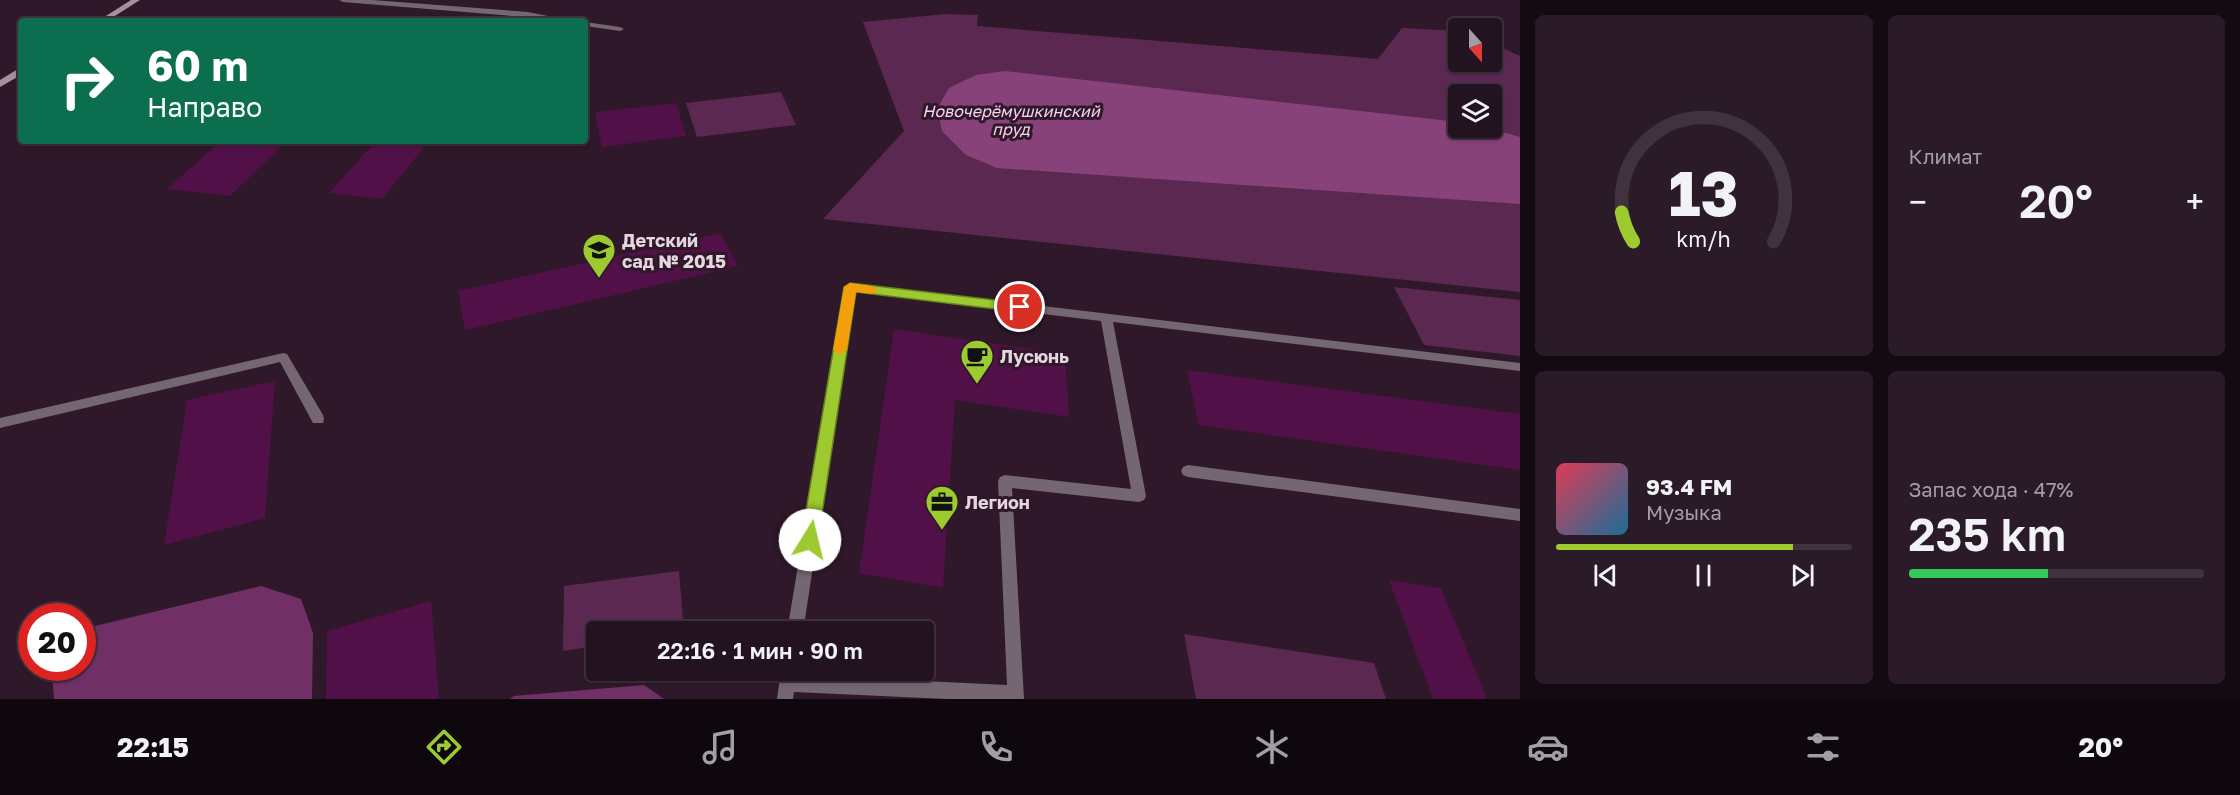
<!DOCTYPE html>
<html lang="ru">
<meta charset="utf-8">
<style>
:root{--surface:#231220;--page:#2b1b29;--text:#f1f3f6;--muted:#a39ea5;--line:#40323e;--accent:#9dca2f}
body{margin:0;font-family:"Golos Text",sans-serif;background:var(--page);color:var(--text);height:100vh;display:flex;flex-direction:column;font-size:22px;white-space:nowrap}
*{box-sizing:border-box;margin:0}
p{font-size:20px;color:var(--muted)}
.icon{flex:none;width:33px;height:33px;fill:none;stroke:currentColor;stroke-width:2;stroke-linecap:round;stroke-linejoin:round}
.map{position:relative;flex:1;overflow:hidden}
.panel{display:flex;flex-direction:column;gap:15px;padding:15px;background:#130a12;width:720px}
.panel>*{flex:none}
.top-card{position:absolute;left:18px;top:18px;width:570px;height:126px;border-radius:6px;box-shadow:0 2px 4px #0004,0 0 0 2px var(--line);background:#0b6e4f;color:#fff;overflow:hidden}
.needle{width:39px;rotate:159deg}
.buttons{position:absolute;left:1448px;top:18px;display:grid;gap:12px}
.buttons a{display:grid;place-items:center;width:54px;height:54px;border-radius:6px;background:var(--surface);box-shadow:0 2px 4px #0004,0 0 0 2px var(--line);font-size:30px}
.speed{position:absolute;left:18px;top:603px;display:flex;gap:12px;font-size:30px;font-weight:700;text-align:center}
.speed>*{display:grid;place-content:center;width:78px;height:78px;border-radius:50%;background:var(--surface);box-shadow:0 2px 4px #0004,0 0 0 2px var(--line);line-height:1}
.speed .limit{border:9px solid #d22;background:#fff;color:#111}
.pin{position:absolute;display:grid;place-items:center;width:51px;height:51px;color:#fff;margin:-26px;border:3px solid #fff;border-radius:50%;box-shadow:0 2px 6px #0007}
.me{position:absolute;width:66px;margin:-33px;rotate:9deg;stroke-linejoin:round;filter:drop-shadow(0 0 4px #0008)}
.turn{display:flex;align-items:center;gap:21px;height:126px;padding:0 30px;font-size:27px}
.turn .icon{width:78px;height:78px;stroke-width:2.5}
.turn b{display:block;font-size:42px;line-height:51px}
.big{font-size:45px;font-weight:600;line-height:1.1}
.panel .card{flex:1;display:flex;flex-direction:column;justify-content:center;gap:9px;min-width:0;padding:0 21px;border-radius:9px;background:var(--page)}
.panel .dial{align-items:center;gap:0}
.dial svg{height:156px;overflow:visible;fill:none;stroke:var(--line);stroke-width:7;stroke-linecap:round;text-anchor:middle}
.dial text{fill:var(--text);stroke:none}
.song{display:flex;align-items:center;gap:18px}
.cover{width:72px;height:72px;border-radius:9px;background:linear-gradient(135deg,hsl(350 70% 55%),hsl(200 70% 35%))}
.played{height:6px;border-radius:3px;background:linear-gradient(90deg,var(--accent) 80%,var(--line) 80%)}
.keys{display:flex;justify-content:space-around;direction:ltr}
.heat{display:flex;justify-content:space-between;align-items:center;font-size:33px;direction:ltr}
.charge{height:9px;border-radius:4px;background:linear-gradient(90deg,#34c759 47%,var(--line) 0)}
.panel .tiles{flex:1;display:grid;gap:15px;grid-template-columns:repeat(2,1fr)}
.trip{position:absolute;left:586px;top:621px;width:348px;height:60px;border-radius:6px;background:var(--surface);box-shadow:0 2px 4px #0004,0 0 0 2px var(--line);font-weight:600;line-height:60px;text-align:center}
.tabs{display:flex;height:96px;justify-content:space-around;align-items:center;background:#0e070d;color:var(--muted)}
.tabs .icon{width:42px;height:42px}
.tabs .active{color:var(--accent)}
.tabs b{font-size:27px;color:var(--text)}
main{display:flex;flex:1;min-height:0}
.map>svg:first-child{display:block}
.green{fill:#5b2851;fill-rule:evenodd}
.forest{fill:#713065}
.water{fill:#864279}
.building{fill:#511048}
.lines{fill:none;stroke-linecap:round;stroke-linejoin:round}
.lane{fill:#746771;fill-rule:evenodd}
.secondary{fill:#a4909e;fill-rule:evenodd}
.route{fill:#9dca2f;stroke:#66831f;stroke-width:1.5}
.slow{fill:#f59e0b}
.labels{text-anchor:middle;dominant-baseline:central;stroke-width:6;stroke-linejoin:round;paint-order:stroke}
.far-water-label{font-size:16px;font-style:italic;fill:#fad2f0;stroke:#2f182a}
.poi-label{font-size:18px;font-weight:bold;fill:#e6d6e1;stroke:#2f182a;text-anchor:start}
</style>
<main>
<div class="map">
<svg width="1520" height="699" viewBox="0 0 1520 699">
<rect width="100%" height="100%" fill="#2f182a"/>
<g class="green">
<path d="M946,14L978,15L977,26L1378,59L1402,28L1458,31V62H1491V43L1520,56V292L823,219L904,131L863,22ZM1458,94H1491V128H1458Z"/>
<path d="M781,92L796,125L697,137L686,103Z"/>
<path d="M1394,287L1520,300V356L1424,345Z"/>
<path d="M679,571L684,631L597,632V646L563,651L564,586Z"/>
<path d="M1184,634L1374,663L1386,699H1196Z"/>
</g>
<g class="forest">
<path d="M261,586L301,599L313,633L312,699H54L52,671L54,668H82L83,634L95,626Z"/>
<path d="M644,685L664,699H510L514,696Z"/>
</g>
<path class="water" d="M1005,71L1458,122V128H1489L1520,137V204L997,168L966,155L942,131L937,109L949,88L976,75Z"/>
<g class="building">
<path d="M676,103L686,136L602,147L595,112Z"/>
<path d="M221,141H287L230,196L167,189Z"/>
<path d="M376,141H429L382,199L329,193Z"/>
<path d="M720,233L738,266L465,330L458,291Z"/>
<path d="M894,329L1065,354L1069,417L955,400L943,588L859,573Z"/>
<path d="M1187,370L1520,414V470L1199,425Z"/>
<path d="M275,381L265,518L164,545L187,400Z"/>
<path d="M1389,580L1441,588L1487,699H1433Z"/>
<path d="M431,601L439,699H326L327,631Z"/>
</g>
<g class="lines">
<g class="lane">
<path d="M339,0H372L528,12L573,21L343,2Z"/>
<path d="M585,22L620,27L624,29L620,31L585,26Z"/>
<path d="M850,283L1520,363V371L1113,322L1146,496L1144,500L1139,502L1012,488L1024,699H947L794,692L793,699H777L781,670H797V675L1007,685L998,481L1000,477L1005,475L1131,489L1101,321L855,291L803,632H787L844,287Z"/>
<path d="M283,353L287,354L323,415L324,419L323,423H313L280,362L0,428V418Z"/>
<path d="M1188,465L1520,509V521L1188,477L1183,475L1181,471L1183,467Z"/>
</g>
<g class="secondary">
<path d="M131,0H140L107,21H98Z"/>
<path d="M18,69H21V75L0,87V80Z"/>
</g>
</g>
<path class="route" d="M850,283L1020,303L1026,307L1020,312L856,292L818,540L816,545L810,547L804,545L801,540L844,287Z"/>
<path class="slow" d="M850,283L872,286L878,290L872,294L856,292L847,350L840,355L833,350L844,287Z"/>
<defs>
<g id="school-pin" transform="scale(1.725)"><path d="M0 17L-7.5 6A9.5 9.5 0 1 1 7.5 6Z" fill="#9dca2f" stroke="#2f182a"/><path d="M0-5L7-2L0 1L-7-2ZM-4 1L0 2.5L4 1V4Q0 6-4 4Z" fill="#111"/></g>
<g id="cafe-pin" transform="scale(1.725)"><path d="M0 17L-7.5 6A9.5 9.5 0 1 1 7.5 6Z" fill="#9dca2f" stroke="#2f182a"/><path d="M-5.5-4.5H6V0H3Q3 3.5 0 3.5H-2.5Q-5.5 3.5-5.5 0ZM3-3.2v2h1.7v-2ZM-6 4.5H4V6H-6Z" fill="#111"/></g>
<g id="office-pin" transform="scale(1.725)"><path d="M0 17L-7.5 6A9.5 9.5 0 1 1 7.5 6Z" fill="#9dca2f" stroke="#2f182a"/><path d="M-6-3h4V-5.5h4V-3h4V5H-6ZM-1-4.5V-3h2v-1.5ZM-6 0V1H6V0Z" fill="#111"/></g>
</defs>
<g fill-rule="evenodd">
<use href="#school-pin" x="599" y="250"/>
<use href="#cafe-pin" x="977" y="356"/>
<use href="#office-pin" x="942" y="502"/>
</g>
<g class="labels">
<g class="far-water-label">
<text x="1011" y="111">Новочерёмушкинский<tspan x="1011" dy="18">пруд</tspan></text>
</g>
<g class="poi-label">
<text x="622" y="240">Детский<tspan x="622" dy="21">сад № 2015</tspan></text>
<text x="1000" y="356">Лусюнь</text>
<text x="965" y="502">Легион</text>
</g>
</g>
</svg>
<div class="buttons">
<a><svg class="needle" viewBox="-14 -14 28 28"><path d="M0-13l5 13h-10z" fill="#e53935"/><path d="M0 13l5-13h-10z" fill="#a39ea5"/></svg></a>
<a><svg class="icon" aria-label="layers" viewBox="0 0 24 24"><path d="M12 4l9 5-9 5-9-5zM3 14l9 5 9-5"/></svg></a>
</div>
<div class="speed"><div class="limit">20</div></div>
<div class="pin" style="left:1020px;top:307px;background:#d93025"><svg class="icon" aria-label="arrive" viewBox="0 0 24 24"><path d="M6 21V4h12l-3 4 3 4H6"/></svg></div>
<svg class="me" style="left:810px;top:540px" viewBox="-20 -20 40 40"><circle r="19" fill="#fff"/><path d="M0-13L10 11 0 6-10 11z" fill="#9dca2f"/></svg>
<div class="trip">22:16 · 1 мин · 90 m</div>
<div class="top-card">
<div class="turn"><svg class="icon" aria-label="right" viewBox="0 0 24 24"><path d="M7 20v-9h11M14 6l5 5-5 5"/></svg><div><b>60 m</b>Направо</div></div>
</div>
</div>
<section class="panel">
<div class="tiles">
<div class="card dial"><svg viewBox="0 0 100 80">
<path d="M14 69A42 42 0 1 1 86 69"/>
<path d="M14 69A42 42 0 0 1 8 54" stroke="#9dca2f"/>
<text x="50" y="56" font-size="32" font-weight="700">13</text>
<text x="50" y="72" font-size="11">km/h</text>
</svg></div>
<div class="card"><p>Климат</p>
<div class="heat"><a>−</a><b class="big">20°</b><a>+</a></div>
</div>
<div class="card">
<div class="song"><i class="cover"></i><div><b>93.4 FM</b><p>Музыка</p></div></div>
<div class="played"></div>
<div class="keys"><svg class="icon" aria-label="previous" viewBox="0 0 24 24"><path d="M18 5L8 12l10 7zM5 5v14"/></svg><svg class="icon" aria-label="pause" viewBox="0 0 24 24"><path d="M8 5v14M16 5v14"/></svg><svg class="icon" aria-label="next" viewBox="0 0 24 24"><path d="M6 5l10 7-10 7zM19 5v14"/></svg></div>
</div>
<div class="card"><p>Запас хода · 47%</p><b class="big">235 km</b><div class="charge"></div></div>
</div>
</section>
</main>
<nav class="tabs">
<b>22:15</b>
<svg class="icon active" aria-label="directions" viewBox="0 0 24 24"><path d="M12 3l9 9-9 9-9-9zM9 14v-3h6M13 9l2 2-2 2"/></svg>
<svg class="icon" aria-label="music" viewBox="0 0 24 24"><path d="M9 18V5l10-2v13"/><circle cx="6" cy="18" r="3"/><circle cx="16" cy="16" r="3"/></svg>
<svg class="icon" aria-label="phone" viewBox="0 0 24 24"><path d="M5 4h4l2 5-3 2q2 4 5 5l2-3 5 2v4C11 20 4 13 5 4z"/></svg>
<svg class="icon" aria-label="climate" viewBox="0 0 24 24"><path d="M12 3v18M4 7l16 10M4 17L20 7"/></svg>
<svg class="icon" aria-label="car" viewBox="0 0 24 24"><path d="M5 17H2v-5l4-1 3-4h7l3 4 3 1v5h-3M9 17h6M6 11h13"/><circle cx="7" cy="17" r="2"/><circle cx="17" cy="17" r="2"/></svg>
<svg class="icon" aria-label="filters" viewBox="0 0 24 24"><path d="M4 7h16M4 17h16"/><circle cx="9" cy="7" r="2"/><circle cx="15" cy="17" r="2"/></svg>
<b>20°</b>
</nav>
